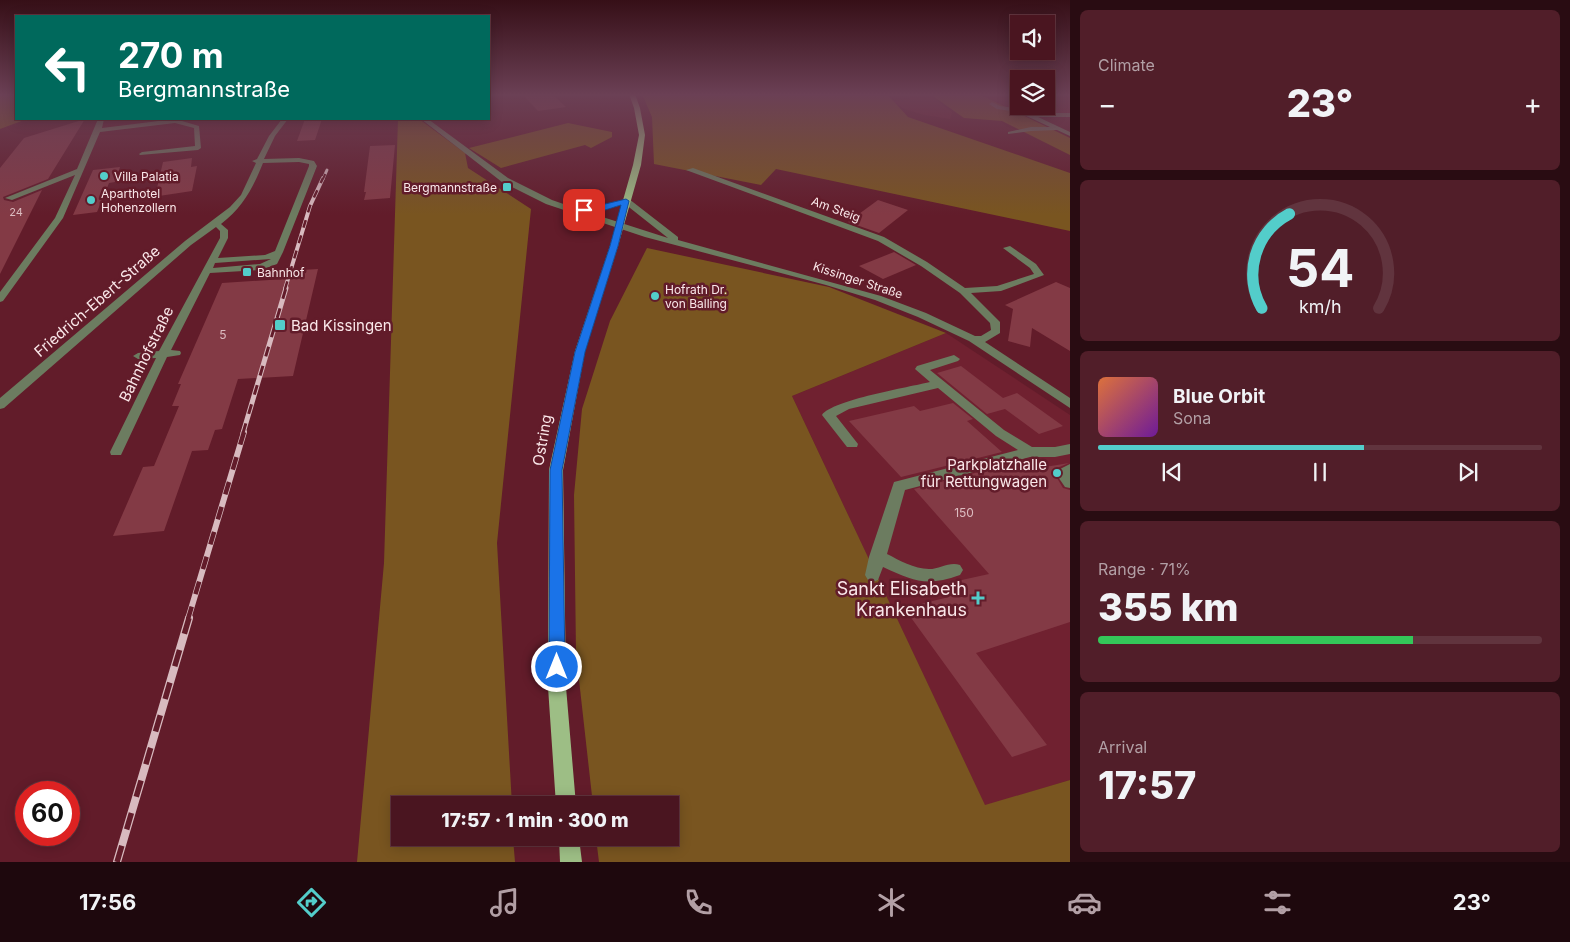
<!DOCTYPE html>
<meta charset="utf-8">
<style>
:root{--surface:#4a1520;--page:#511e29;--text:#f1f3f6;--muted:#b29fa5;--line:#61343e;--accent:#53cdca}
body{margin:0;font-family:Inter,sans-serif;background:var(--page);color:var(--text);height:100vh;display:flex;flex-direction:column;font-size:19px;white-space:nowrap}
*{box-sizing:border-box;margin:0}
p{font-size:16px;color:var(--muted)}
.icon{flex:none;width:28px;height:28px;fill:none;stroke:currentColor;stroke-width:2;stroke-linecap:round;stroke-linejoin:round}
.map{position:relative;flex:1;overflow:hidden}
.side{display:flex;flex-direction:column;gap:10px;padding:10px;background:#290c12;width:500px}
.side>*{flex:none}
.guide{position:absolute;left:15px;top:15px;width:475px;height:105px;border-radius:0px;box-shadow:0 2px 12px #0003,0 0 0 1px var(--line);background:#00695c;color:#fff;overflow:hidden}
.fabs{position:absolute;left:1010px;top:15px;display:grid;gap:10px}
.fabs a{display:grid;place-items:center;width:45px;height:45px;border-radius:0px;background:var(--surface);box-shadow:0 2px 12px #0003,0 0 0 1px var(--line);font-size:25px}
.speed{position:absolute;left:15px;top:781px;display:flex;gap:10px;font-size:25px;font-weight:700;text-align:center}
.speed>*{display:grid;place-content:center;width:65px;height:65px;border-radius:50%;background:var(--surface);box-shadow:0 2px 12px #0003,0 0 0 1px var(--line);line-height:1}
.speed .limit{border:8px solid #d22;background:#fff;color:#111}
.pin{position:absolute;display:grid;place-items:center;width:42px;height:42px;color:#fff;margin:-21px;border-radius:10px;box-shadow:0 2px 8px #0006}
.me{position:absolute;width:55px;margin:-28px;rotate:0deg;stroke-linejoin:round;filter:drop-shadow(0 0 4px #0008)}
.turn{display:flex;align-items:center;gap:18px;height:105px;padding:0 20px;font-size:22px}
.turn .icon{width:65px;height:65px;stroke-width:2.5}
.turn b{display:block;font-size:35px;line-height:42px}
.big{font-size:38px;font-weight:800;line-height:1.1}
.side .tile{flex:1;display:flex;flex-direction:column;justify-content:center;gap:8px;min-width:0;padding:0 18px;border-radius:8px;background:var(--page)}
.side .dial{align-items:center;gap:0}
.dial svg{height:130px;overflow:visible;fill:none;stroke:var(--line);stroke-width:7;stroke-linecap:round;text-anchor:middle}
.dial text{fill:var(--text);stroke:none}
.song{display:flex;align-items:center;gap:15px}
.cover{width:60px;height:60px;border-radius:8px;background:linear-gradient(135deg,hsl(20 70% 55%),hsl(280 70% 35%))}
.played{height:5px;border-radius:2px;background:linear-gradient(90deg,var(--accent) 60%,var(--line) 60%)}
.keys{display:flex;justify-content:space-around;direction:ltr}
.heat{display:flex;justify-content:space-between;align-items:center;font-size:28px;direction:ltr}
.charge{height:8px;border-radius:4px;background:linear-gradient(90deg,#34c759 71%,var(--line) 0)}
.trip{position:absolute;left:391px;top:796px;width:288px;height:50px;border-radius:0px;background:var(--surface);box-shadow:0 2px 12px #0003,0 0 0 1px var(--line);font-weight:800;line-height:50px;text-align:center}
.menu{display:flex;height:80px;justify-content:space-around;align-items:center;background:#1e080d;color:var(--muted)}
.menu .icon{width:35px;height:35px}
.menu .current{color:var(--accent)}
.menu b{font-size:22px;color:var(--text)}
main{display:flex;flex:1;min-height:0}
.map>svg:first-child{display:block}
.built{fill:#702130}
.green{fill:#795520}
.building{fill:#833a45}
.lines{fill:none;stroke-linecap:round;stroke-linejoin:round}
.minor{fill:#6c7c60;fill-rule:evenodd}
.major{fill:#9dbe85;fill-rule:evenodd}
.rail-far4-casing{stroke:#d8babf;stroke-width:3}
.rail-far3-casing{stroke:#d8babf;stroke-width:4}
.rail-far2-casing{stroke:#d8babf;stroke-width:5}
.rail-far1-casing{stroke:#d8babf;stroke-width:6}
.rail-casing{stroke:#d8babf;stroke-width:8}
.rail-far4{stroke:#621c2a;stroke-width:2;stroke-dasharray:5.5;stroke-linecap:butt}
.rail-far3{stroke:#621c2a;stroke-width:2.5;stroke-dasharray:8;stroke-linecap:butt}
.rail-far2{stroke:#621c2a;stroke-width:3;stroke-dasharray:10;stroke-linecap:butt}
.rail-far1{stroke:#621c2a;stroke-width:4.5;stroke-dasharray:13;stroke-linecap:butt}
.rail{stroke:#621c2a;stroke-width:5.5;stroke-dasharray:17;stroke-linecap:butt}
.route{fill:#1a73e8;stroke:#114b97}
.poi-dot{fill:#53cdca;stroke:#621c2a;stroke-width:2}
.labels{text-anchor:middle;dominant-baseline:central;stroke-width:5;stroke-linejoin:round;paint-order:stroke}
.far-number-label{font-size:11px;fill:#dcbcc0}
.far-poi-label{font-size:12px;fill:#fae7e9;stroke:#621c2a;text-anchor:start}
.far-street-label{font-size:12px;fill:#fae7e9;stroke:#621c2a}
.number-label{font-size:12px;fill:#dcbcc0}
.street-label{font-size:15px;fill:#fae7e9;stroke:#621c2a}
.poi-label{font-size:15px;fill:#fae7e9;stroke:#621c2a;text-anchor:start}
.near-poi-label{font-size:18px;fill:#fae7e9;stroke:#621c2a;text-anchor:end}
</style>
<main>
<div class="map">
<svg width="1070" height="862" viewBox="0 0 1070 862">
<rect width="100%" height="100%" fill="#621c2a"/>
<g class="built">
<path d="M905,94H928L952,112L950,119L924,115L904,109L893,101L910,100Z"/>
<path d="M980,94H1019V106H1046V94H1070V115L1022,114Z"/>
<path d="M946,333L1070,415V780L985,806L792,396Z"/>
</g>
<g class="green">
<path d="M0,94H16V119H27L0,129Z"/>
<path d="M642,94H887L908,117L1070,173V231L776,169L761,185L654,164L652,117Z"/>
<path d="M930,94H979L1070,138V155L1002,121L964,118Z"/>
<path d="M398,119H419L465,153L468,168L531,209L497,543L512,805H400V838H513L515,862H357L384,563Z"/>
<path d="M568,123L612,132V137L591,148L585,145L501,168L469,148Z"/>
<path d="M647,248L829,287L946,333L792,396L985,805L1070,780V862H599L596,838H670V805H593L576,653L574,495L582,409L610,321Z"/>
</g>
<g class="building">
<path d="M522,94H552L566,107L538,111Z"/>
<path d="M85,119L48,179L3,197L4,200L13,202L42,190L0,274V168L24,138Z"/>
<path d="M305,119H322L315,140L297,141Z"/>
<path d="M395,145L390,198L364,200L366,192H364L370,146Z"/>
<path d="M192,158L191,167L197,166L192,191L159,196L161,187L157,188L163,162Z"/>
<path d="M120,167L115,182L109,183L97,212L73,215L93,170Z"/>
<path d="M878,200L908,210L879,233L848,222Z"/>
<path d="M894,252L916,265L883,279L859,266Z"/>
<path d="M318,269L293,376L238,379L222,429L215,430L208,450L192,451L164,531L113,536L143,467L154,466L179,406H172L181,384H178L222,283L300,278L302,270Z"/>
<path d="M1056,282L1070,288V351L1032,328L1030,347L1008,341L1013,309L1005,305Z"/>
<path d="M961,366L1003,398L1017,393L1063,426L1039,434L1005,409L987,414L937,373Z"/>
<path d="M953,403L973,419L967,421L1002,452L901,477L849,421L914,406L920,411Z"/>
<path d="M1029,459L1039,468L1069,463L1057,468L1054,473L1063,488L1070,490V622L976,653L1047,745L1012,757L904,608L949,597L939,585L989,574L914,489Z"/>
</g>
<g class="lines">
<g class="minor">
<path d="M992,102L1000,106L1021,109L1031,113H1070V117H1038L1070,132V136L1057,130L1031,131L1008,134V132L1031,127H1050L1018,112L997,109L989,104Z"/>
<path d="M98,119H104L102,128L175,119L199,126L201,148L198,150L140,155L139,154L142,152L195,146L194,128L175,123L100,132L63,218L3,301L0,302V292L55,218L75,175L12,200L5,198L77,169Z"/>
<path d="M282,119H288L275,136L264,159L299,158L314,161L317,166L283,252L277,264L261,270L210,273L171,350L180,351L181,353L180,355L167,357L121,455H111L110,452L156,358L138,359L133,356L138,353L159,351L220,238V231L216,227L191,245L4,408L0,409V398L185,241L230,207L241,195L256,163L252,161L257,159L269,136ZM299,162L309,164V166L275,251L265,255L218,258L228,238V230L221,224C243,207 253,188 263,163ZM271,259L260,264L213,268L215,263Z"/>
<path d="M421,119H428L508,178L552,200L575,208L599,207L629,199L678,237V240L881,296L926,313L975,336H981L991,330L990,323L960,293L921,266L878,241L686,170L693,168L884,237L927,262L965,288L997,286L1034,274L1030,268L1003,248L1010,246L1036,264L1044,275L1001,291L971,293L1000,322V333L985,342L1070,398V408L969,341L918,317L875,300L826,285L645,237L546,204L502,182ZM625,204L668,238L587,212L600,211Z"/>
<path d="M954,355L960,359L958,361L930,370L1004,430L1032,447H1055L1070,444V454L1055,457H1030L905,490L887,554C899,560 914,569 929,569C940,569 950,561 960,565L963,570L960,575C926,587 914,581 883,567L878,580L873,582L868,580L865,575L869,557L894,482L1018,450L996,436L938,388L849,409L836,416L858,444L857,447H847L822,415C832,400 910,387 930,382L915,369L917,366Z"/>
<path d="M1070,464V488L1065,487L1056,474L1058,470Z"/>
</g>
<g class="major">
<path d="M629,94H635L640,108L645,135L641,165L618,246L585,351L563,470L566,687L576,805H556L548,687L549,470L575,351L610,246L633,165L639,135L634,108Z"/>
<path d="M559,838H579L582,862H560Z"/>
</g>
<g class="rail-far4-casing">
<path id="rail-far4" d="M323,179L327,170"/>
</g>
<g class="rail-far3-casing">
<path id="rail-far3" d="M285,289L310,206L323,178"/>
</g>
<g class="rail-far2-casing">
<path id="rail-far2" d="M243,433L286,288"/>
</g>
<g class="rail-far1-casing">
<path id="rail-far1" d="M188,619L244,432"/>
</g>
<g class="rail-casing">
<path id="rail" d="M117,862L189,618"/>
</g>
<use href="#rail-far4" class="rail-far4"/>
<use href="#rail-far3" class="rail-far3"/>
<use href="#rail-far2" class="rail-far2"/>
<use href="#rail-far1" class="rail-far1"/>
<use href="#rail" class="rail"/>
</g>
<linearGradient id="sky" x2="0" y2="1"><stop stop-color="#360f17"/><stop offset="0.44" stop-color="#6b4055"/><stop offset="1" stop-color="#6b4055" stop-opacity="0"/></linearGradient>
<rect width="1070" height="215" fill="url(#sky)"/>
<path class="route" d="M626,199L629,201L618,246L585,352L562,470L565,667L562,673L557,675L551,673L549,667L550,470L575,352L610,246L621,205C610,208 591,217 580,210Z"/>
<g class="poi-dot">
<circle cx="104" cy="176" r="5"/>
<rect x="502" y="182" width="10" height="10" rx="2.5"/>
<circle cx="91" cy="200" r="5"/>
<rect x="242" y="267" width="10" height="10" rx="2.5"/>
<circle cx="655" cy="296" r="5"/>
<rect x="274" y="319" width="12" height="12" rx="2.5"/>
<circle cx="1057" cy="473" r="5"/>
<path d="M975.5 590.5h5v5h5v5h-5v5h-5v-5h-5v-5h5z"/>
</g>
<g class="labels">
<g class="far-number-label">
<text x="16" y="212">24</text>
</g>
<g class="far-poi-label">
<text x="114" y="176">Villa Palatia</text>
<text x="497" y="187" text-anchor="end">Bergmannstraße</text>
<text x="101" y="193">Aparthotel<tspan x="101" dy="14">Hohenzollern</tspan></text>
<text x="257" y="272">Bahnhof</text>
<text x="665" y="289">Hofrath Dr.<tspan x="665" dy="14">von Balling</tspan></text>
</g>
<g class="far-street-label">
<text transform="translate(836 209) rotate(20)">Am Steig</text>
<text transform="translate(858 280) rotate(18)">Kissinger Straße</text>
</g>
<g class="number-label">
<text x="223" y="334">5</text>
<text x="964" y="512">150</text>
</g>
<g class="street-label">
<text transform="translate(97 301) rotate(-41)">Friedrich-Ebert-Straße</text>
<text transform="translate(146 354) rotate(-64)">Bahnhofstraße</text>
<text transform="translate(542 440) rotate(-80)">Ostring</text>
</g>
<g class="poi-label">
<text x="291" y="325">Bad Kissingen</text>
<text x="1047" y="464" text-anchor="end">Parkplatzhalle<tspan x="1047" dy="17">für Rettungwagen</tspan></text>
</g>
<g class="near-poi-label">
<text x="967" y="588">Sankt Elisabeth<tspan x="967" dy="21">Krankenhaus</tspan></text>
</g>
</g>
</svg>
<div class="fabs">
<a><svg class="icon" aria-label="sound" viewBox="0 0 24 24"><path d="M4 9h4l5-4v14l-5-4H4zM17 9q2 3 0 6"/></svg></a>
<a><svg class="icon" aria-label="layers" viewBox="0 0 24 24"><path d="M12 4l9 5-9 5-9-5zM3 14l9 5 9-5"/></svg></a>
</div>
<div class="speed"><div class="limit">60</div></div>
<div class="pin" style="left:584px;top:210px;background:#d93025"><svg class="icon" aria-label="arrive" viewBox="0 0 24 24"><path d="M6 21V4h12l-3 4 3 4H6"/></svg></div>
<svg class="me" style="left:557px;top:667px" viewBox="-20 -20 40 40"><circle r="17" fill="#1a73e8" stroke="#fff" stroke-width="3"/><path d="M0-11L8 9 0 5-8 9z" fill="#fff"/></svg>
<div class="trip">17:57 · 1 min · 300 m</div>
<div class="guide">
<div class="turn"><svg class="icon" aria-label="left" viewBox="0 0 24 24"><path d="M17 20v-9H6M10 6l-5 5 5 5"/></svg><div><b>270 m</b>Bergmannstraße</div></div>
</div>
</div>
<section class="side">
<div class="tile"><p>Climate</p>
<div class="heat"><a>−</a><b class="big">23°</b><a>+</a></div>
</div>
<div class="tile dial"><svg viewBox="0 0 100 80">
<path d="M14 69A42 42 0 1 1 86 69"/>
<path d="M14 69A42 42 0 0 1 31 11" stroke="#53cdca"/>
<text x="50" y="56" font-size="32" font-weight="700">54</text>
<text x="50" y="72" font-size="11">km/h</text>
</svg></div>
<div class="tile">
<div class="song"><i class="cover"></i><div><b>Blue Orbit</b><p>Sona</p></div></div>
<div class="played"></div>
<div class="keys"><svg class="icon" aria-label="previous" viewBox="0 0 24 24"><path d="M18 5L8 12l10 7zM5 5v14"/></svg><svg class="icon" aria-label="pause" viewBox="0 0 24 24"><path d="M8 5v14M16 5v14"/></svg><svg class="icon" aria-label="next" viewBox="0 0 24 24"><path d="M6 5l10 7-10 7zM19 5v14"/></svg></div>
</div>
<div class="tile"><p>Range · 71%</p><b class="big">355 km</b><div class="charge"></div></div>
<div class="tile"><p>Arrival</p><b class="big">17:57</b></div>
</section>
</main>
<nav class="menu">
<b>17:56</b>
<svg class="icon current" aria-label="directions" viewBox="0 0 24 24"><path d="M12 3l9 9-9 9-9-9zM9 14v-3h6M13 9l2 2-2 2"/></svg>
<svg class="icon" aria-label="music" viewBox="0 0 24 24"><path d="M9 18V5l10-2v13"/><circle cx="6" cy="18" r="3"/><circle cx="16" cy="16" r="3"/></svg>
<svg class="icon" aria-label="phone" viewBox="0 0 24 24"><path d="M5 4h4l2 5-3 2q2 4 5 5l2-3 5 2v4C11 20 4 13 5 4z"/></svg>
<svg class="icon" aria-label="climate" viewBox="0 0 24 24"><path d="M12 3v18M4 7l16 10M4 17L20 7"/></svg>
<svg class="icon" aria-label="car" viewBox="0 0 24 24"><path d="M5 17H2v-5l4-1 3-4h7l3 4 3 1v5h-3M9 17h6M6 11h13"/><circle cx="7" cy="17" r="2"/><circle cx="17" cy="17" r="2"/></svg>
<svg class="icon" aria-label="filters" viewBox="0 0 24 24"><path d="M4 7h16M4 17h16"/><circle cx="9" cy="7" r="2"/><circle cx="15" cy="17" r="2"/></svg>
<b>23°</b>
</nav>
